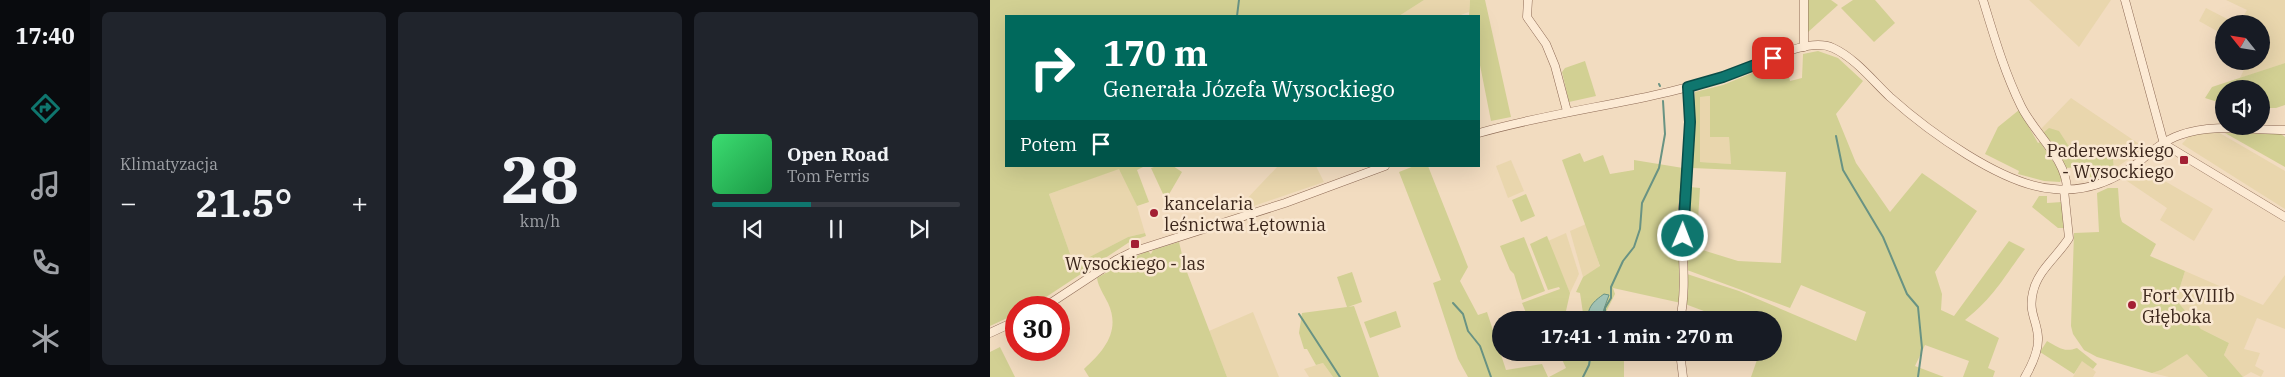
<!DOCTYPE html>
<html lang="pl">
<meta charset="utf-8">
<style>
:root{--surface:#171b24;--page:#20242c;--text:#f1f3f6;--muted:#9ea1a6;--line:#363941;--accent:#0f766e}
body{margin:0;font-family:"IBM Plex Serif",serif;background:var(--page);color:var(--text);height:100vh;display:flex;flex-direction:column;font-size:19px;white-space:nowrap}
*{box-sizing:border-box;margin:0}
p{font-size:16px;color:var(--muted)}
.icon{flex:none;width:28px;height:28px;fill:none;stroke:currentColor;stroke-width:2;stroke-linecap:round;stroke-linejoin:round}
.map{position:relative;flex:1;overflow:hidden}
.sheet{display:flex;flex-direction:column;gap:12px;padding:12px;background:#0d0f14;width:900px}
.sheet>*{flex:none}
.hud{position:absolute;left:15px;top:15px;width:475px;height:152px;border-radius:0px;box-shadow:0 5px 20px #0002;background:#00695c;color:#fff;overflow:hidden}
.needle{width:32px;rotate:300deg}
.buttons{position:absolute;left:1225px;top:15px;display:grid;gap:10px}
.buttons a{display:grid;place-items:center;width:55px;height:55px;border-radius:50%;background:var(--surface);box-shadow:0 5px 20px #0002;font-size:25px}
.speed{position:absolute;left:15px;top:296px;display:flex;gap:10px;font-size:25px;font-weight:700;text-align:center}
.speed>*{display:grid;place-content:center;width:65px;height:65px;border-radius:50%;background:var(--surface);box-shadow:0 5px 20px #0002;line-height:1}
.speed .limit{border:8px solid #d22;background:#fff;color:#111}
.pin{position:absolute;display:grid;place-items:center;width:42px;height:42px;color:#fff;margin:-21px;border-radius:10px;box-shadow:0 2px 8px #0006}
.me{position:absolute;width:55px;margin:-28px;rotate:1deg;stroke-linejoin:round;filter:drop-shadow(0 0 4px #0008)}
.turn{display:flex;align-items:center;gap:18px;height:105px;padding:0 15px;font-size:22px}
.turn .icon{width:65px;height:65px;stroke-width:2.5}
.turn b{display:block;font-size:35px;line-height:42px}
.then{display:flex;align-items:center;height:48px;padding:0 15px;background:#0003;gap:10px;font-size:19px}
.big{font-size:38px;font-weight:700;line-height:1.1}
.sheet .card{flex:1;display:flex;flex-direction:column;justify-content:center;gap:8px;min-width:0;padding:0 18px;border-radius:8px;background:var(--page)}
.sheet .dial{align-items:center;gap:0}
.dial b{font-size:65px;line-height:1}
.song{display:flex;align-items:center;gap:15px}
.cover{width:60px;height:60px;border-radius:8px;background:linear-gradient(135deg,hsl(140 70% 55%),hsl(140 70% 35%))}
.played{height:5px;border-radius:2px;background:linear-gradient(90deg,var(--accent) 40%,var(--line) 40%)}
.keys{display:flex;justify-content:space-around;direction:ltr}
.heat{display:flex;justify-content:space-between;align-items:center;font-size:28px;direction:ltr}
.sheet .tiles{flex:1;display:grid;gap:12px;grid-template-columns:repeat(3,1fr)}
.trip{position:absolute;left:502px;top:311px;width:290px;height:50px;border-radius:25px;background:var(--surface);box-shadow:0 5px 20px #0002;font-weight:700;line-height:50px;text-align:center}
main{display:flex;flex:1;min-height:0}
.tab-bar{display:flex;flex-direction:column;width:90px;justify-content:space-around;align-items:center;background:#090b0e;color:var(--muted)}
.tab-bar .icon{width:35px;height:35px}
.tab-bar .current{color:var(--accent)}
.tab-bar b{font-size:22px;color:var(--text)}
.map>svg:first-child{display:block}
.farmland{fill:#e9d6ad}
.green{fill:#d2d093;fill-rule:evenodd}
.water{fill:#a3c4b6;stroke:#699383}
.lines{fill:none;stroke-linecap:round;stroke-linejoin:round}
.stream{stroke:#699383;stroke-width:2}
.minor-casing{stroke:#8e6b56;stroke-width:9}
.minor{stroke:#fcead4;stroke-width:8}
.route-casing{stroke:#0a4d48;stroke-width:12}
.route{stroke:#0f766e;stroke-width:9}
.poi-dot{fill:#a32034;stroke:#f9e7d1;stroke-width:2}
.labels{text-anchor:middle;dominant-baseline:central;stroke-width:5;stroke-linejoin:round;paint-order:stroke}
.poi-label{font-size:18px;fill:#3c271c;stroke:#f9e7d1;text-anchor:start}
</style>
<main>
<nav class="tab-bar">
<b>17:40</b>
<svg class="icon current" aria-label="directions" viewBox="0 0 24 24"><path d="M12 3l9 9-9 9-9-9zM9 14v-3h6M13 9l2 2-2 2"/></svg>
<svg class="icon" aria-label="music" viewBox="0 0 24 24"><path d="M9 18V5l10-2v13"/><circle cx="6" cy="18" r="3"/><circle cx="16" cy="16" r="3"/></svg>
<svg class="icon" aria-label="phone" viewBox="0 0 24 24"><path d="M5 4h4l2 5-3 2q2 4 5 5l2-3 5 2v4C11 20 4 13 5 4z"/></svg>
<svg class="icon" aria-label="climate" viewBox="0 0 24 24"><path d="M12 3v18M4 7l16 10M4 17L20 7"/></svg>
</nav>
<section class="sheet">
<div class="tiles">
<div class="card"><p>Klimatyzacja</p>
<div class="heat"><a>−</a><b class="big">21.5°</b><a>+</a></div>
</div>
<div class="card dial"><b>28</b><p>km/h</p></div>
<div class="card">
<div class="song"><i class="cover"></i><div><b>Open Road</b><p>Tom Ferris</p></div></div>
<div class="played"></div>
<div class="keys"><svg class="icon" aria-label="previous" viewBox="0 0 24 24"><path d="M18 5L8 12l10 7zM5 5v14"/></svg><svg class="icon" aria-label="pause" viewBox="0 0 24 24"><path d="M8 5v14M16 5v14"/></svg><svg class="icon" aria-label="next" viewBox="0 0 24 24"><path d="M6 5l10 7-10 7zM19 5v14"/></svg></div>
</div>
</div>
</section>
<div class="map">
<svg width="1295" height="377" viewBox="0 0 1295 377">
<rect width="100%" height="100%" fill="#f2dcc0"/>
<g class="farmland">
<path d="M434,0H480L479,12L468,16H409Z"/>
<path d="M1039,0H1121L1089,47Z"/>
<path d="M1236,0H1295V63L1250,78L1258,61H1271V24H1249L1257,10Z"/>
<path d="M1216,8L1247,24H1234V35L1209,21Z"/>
<path d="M721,96L720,137H739L741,164L710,162V97Z"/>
<path d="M1081,98L1155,148L1124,169L1123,159L1114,153L1078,145L1053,133L1050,130Z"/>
<path d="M1228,132L1295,171V209L1192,144L1200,135Z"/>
<path d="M521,160L534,191L518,198L506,166Z"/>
<path d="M288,166H326L334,182L252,210L250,206Z"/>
<path d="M130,168L147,206L155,233L138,237L84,265L59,194Z"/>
<path d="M1154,169L1223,209L1204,241L1170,220L1177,208L1137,181Z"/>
<path d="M596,224L610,267L593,277L580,231Z"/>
<path d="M576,233L589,274L580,293L558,241Z"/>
<path d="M1195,271L1273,305L1295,275V329L1267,318L1254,349L1270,353L1265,366L1274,371L1271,377L1261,372L1253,377L1234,355L1239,343L1211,329L1186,300Z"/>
<path d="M263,312L289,377H237L219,331Z"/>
<path d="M1197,353L1218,377H1179L1162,373L1171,370Z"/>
<path d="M1092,360L1106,372L1103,377H1083Z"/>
<path d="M333,363L343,377H319L314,369Z"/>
</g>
<g class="green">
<path d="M0,0H434L409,16H16V166H155L147,170L159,202L147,206L129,169L59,194L84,265L138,237L155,233L156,236L141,241L47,303L39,307L26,308V314L0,326Z"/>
<path d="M480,0H495L521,117L501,121L489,60V16H479Z"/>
<path d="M817,0H841L848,5L817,33Z"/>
<path d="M863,0H885L905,23L884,42L851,8Z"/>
<path d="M828,51L848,58L873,81L846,114L866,163L900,212L932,173L987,211L945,272L952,294L951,310L964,316L1019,241L1035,249C1013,278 1005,296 975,320L1009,338L998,368L1005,371L1003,377H973L979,361L935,345L925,366L954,377H761L768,357L771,358L773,353L784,352V320H738L695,304L697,274L749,291L866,341L876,312L811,285L800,308L697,270L696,240L706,242V248L748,261L791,263L796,172L702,168L701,165L705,92L733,85L772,69L778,70L796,64L800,81L812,78L813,54ZM720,96V137H739L741,164L710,162V97Z"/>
<path d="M595,61L606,96L579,102L572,72L575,68Z"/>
<path d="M1295,63V105L1286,108H1271V89H1234V104L1215,98L1222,87Z"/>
<path d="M1029,110L1048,143L1050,142L1073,176L1070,182L1054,181L1028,174L1029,171L995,154L1008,127Z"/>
<path d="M1059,128L1069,131L1078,145L1114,153L1123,159L1124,169L1100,178V172H1092L1091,167L1075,168L1053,133Z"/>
<path d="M1235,133L1291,134L1295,137V167Z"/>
<path d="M590,153L594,162L613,155L620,174L644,170V160L693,168L688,208L691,242V303L623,288L625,294L612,320H594L590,293L586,292L593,277L610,266L572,160Z"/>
<path d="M167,166H183L192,172L178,196L173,194L161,168Z"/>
<path d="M424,166H438L478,267L470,281L488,315L497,312L516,370L552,364L558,377H478L468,359L443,283L451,280L409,172Z"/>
<path d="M700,187L710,188L707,237C691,232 695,201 700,187Z"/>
<path d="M1118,188H1128L1130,216L1132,222L1166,244L1160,256L1195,271L1186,300L1211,329L1239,343L1234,355L1253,377H1218L1197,354L1171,370L1162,373L1107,357L1094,350L1083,334L1081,326L1084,233L1109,232L1107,193Z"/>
<path d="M536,194L545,216L531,222L522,200Z"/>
<path d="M1049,196H1057V203L1072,202L1074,228H1068L1042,207Z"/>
<path d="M557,236L580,293L574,320H539L532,303L570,289L569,287L558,290L540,244Z"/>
<path d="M534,237L555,291L532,300L524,274L520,270L510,246Z"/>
<path d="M189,242L195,267L237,377H99L94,369C114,351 131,331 118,303C114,295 108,286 107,278L136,261L137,263L140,262V259L158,251L161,254L163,250Z"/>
<path d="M362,272L372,302L358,307L364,306L389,377H343L333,363L326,365L317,349H314L309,333L312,313L357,307L347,277Z"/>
<path d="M406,311L411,327L380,338L374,322Z"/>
<path d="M1057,341C1068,347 1074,353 1087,348L1107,364L1103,369L1092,361L1084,374L1050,352Z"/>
<path d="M10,347L25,377H0V352Z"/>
<path d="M569,353H634V377H559L576,368Z"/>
</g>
<path class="water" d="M614,294L619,295L610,320H599C596,308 604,301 614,294Z"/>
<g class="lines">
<g class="stream">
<path d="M247,16L249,0"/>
<path d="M669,84L670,86"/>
<path d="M846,136L853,170L893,237L917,294L928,307L932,348L928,377"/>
<path d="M463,303L473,314L478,331L490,346L501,377"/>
<path d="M309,314L350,377"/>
<path d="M615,320V308L621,298V287L633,261L644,247L650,229L652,203L669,168L675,134L673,101"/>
<path d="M593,377L599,365L601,352"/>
</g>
<g class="minor-casing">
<g id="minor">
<path d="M538,0L537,17L556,44L565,66L577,111"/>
<path d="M814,0V47"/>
<path d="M993,0C1004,36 1014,71 1031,106C1044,133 1076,158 1077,189"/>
<path d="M1135,0L1174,144"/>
<path d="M489,133C575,108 672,101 755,69C778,60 819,37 843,48C865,58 883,81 900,97C938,131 1013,186 1064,189C1095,192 1125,181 1150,161C1162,151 1175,140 1190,135C1223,123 1260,130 1295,130"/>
<path d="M1174,144L1295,217"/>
<path d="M53,308L126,260L142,252L295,203L395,166"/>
<path d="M690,320C697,288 692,257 692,225C693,179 706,133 698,87"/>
<path d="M0,333L26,321"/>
<path d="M690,352L693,377"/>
<path d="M1035,377C1042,365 1049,351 1048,337C1047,320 1038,312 1043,292C1048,270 1067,257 1079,238L1074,190"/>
</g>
</g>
<use href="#minor" class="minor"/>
</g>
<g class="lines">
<g class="route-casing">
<path id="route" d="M693,236L700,122L698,87L733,77L783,58"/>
</g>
<use href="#route" class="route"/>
</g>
<g class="poi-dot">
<rect x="1189" y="155" width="10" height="10" rx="2.5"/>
<circle cx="164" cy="213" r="5"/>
<rect x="140" y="239" width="10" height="10" rx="2.5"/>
<circle cx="1142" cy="305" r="5"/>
</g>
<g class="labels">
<g class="poi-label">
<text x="1184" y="150" text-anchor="end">Paderewskiego<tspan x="1184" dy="21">- Wysockiego</tspan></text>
<text x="174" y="203">kancelaria<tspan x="174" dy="21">leśnictwa Łętownia</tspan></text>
<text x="145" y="263" text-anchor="middle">Wysockiego - las</text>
<text x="1152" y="295">Fort XVIIIb<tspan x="1152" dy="21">Głęboka</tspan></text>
</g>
</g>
</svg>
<div class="buttons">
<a><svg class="needle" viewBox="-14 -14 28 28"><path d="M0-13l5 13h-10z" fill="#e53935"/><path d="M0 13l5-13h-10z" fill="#9ea1a6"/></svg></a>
<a><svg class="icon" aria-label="sound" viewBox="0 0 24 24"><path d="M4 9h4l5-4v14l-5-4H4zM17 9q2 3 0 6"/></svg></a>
</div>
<div class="speed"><div class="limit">30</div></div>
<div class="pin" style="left:783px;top:58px;background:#d93025"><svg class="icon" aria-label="arrive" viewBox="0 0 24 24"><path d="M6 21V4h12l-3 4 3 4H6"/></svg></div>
<svg class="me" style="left:693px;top:236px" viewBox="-20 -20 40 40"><circle r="17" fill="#0f766e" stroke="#fff" stroke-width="3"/><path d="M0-11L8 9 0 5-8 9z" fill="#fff"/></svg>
<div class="trip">17:41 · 1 min · 270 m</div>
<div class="hud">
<div class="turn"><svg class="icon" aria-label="right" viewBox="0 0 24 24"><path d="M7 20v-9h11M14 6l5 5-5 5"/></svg><div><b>170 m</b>Generała Józefa Wysockiego</div></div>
<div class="then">Potem<svg class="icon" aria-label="arrive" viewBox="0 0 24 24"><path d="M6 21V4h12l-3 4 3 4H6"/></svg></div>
</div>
</div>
</main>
